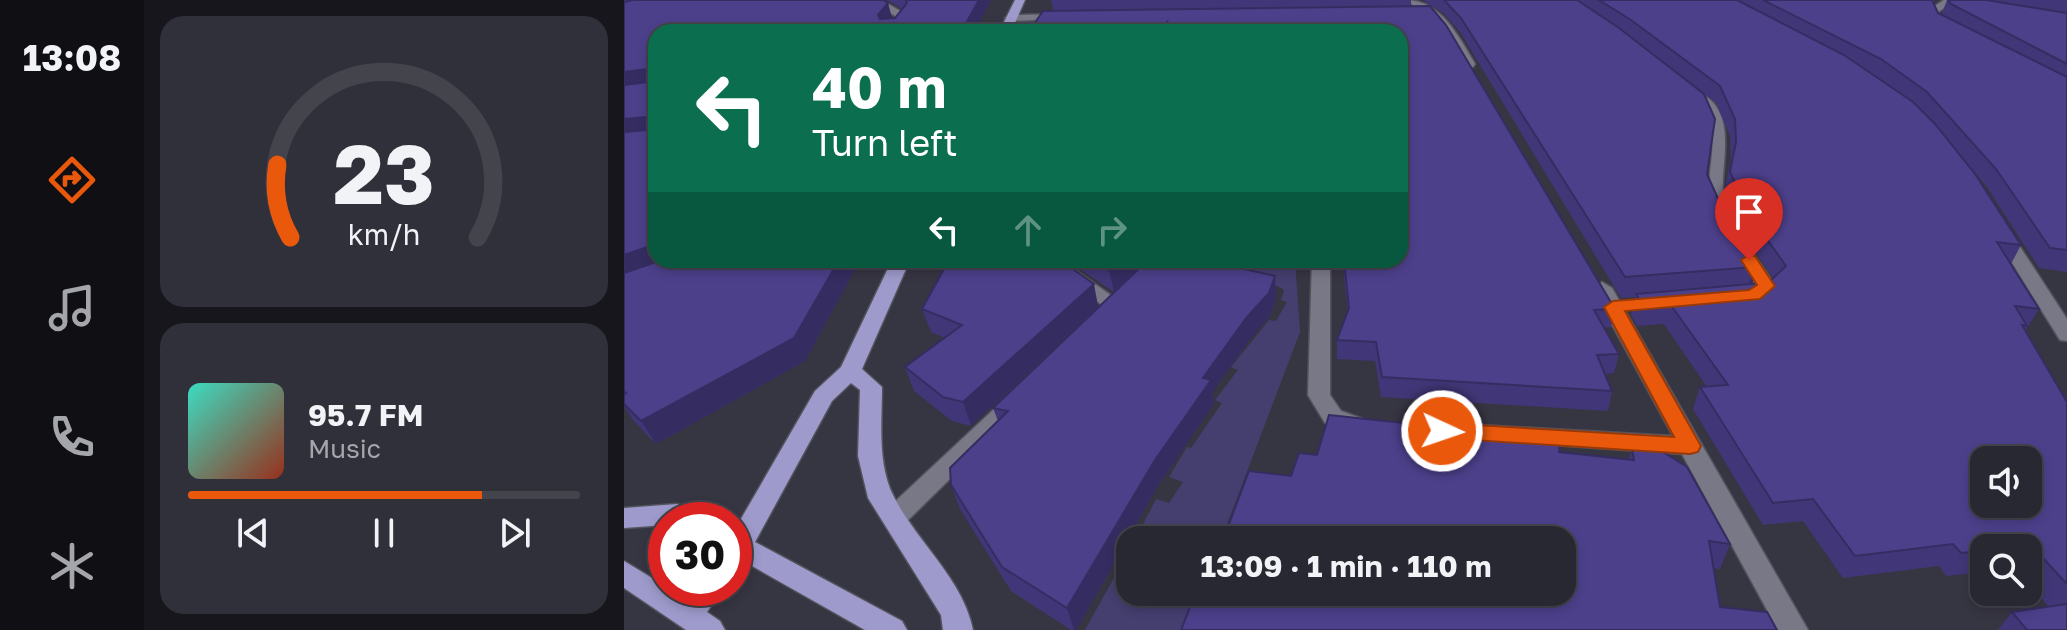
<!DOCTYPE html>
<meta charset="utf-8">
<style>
:root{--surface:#282832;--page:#30303a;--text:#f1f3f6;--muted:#a5a6ac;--line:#44444d;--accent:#ea580c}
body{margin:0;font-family:"Golos Text",sans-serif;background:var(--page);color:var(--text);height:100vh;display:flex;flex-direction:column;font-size:30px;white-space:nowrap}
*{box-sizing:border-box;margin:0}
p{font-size:26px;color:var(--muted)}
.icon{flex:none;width:44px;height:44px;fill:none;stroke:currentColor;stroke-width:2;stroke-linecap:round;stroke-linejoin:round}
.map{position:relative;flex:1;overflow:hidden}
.side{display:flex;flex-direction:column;gap:16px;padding:16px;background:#16161c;width:480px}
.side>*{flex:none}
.hud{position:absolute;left:24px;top:24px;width:760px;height:244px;border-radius:24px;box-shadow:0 4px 12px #0003,0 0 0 2px var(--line);background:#0b6e4f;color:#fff;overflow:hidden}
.buttons{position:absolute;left:1346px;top:446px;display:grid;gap:16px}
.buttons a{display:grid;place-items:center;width:72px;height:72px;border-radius:16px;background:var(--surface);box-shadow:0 4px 12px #0003,0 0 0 2px var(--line);font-size:40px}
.speed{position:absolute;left:24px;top:502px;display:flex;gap:16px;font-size:40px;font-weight:700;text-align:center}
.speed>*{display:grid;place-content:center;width:104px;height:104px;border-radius:50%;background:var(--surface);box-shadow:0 4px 12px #0003,0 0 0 2px var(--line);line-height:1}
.speed .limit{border:12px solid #d22;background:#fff;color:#111}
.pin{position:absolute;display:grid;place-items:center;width:68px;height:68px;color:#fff;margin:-82px -34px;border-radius:50% 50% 50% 0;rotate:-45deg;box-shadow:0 0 8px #0007}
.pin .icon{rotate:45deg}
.me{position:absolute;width:88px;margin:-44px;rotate:93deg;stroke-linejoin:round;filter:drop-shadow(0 0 6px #0008)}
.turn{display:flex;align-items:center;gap:28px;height:168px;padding:0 32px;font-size:36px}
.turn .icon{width:104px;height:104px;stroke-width:2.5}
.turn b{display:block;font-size:56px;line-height:68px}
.lanes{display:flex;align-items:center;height:76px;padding:0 32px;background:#0003;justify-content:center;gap:40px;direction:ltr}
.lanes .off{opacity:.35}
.side .card{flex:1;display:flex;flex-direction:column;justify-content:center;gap:12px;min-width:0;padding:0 28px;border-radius:24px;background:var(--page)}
.side .dial{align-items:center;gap:0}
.dial svg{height:208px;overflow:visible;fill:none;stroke:var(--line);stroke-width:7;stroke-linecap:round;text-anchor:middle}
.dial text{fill:var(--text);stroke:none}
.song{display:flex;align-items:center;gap:24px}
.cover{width:96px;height:96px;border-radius:12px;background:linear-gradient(135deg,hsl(170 70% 55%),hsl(10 70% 35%))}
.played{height:8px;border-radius:4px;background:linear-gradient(90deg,var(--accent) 75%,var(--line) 75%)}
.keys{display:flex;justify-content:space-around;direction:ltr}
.trip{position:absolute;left:492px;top:526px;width:460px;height:80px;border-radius:24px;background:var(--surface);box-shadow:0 4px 12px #0003,0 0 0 2px var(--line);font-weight:700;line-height:80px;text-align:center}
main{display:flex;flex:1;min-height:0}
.menu{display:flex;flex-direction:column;width:144px;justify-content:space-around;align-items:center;background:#101014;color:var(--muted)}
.menu .icon{width:56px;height:56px}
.menu .current{color:var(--accent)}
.menu b{font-size:36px;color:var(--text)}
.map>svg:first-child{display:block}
.green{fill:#453f70}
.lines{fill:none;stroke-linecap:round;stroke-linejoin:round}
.minor-casing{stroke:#53535e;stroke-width:3}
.major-casing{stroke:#53535e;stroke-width:3}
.minor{fill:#797887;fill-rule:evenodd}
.major{fill:#9e9acb;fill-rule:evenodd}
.wall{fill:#413778;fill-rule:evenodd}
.shaded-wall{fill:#352d61}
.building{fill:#4c408b;stroke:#352d61;stroke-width:2;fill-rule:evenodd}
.route{fill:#ea580c;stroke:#983908;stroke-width:2}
</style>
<main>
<nav class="menu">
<b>13:08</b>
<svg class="icon current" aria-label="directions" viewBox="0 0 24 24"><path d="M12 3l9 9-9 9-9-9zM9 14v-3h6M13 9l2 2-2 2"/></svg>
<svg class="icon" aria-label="music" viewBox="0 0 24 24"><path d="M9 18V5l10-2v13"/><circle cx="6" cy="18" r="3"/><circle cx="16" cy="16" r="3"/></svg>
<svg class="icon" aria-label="phone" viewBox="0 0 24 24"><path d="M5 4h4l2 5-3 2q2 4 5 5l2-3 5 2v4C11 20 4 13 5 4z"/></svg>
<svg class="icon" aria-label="climate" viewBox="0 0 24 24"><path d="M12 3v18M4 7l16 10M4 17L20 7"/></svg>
</nav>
<section class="side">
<div class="card dial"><svg viewBox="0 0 100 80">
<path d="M14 69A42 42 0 1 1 86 69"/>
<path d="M14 69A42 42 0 0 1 9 41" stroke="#ea580c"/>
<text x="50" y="56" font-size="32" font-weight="700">23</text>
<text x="50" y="72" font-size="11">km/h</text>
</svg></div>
<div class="card">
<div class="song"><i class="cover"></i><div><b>95.7 FM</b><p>Music</p></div></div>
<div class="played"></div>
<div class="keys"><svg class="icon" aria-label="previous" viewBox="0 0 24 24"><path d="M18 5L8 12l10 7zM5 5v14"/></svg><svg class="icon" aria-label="pause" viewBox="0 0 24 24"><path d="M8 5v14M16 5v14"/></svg><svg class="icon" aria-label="next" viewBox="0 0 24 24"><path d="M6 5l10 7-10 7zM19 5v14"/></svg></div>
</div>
</section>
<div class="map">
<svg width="1443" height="630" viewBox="0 0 1443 630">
<rect width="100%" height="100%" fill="#363542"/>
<g class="green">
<path d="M593,260H671L676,332L597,540H511L532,499L545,503L559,482L545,477L563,447L567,448L598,403L591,400L614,370L607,367L645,320L652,321L663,302L657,300L660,290L629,272L582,262Z"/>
<path d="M506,549V592H578L563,630H461Z"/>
</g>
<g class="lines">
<g class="minor-casing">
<g id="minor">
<path d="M244,0H257L285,16L273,32H261L273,17Z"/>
<path d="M782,0C817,0 835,37 851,64L849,67H841L810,21Z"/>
<path d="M1320,0H1333L1314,12L1326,27L1320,30L1305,19L1303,11Z"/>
<path d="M442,14L446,15V19L387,21L381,18L387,15Z"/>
<path d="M1072,91C1111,107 1100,150 1099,182C1098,193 1101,202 1104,213L1096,218L1088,213C1079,180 1094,152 1086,126C1083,114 1073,105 1065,95Z"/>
<path d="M1379,229L1385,230L1443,319V341L1436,340L1370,234Z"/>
<path d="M1116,242L1122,243L1152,286L1145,295L1125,302L1115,296L1132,286L1107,247Z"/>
<path d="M416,260H437L502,306L492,312L485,310Z"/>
<path d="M688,260H706V395L717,411L739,419L743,425L739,431L731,433L701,423L684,395Z"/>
<path d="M978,282L988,288L1184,630H1154L1058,454L846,439L842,433L846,427L854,425L1049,436L968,288Z"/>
<path d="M391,394L399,397L402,402L399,407L280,524L271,527L262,524L258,517L262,510L383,397Z"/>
</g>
</g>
<g class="major-casing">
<g id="major">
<path d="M391,0H401L387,32H375Z"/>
<path d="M268,260H286L238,369L258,387C258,423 253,464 270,497C293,542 339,579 349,630H319L317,615L244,498L234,456L236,390L227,383L208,401L131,542L278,621L283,630H241L121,562L110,567V531L191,391L217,367Z"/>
<path d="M53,504L74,513L78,520H42V525L0,528V508Z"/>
<path d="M0,561L61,598L69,588H99L83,612L96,621L101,630H62L0,588Z"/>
</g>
</g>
<use href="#minor" class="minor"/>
<use href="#major" class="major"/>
</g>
<g class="wall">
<path d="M0,0L271,18L278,9L263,0H367L350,32H32V260H236L181,361L32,444L9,420L0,406V394L2,393Z"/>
<path d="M427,0H787V6L991,309L987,327L980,328L995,354L990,373L981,374L988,391L984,411L757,397L751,361L713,359V340L724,312L718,260H776V32H409L408,27L429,10Z"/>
<path d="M799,0H1311L1309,3L1314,13L1319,16L1318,13L1323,0H1443V272L1415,268L1363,187L1342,162L1397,245L1387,264L1415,309L1402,330H1401L1443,402V630H1374L1388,612L1425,607L1404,582V548H1360V572L1322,576L1315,566L1219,578L1179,521L1139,525L1069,409L1076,387H1083L1040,324L1013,326L1007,315L1011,297L997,298L836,32L819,13ZM1004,35L1092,103L1106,136L1107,160L1100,191L1122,238L1149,278L1146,281L1138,283L1128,284L1135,264L1104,221L1083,174Z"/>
<path d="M442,260H523L490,292Z"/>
<path d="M524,260H587L585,261L651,276L652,298L646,316L625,340L588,393L590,404L535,484L452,630H447L387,591L336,509L327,485L374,421L369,408Z"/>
<path d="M474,306L347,426L328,421L290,391L281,367L321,338L307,332L298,309Z"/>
<path d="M1008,449L1106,544L1096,569L1089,568L1096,607L667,476L693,455L935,452L1005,459Z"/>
</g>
<g class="shaded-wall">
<path d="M355,0H367L350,32H337Z"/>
<path d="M264,3L268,18L259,30L254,15Z"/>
<path d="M543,22L544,32H530Z"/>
<path d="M23,69L32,86L0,90V72Z"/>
<path d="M22,117L32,135L0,139V119Z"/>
<path d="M32,244V260H58L0,281V255Z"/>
<path d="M215,260H236L181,361L32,444L17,421Z"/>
<path d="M496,260H523L490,292L485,270Z"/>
<path d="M1135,264L1128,284L1124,287L1131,267Z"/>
<path d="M651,276L652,298L646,316L625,340L588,393L590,404L535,484L452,630H450L443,608L579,378Z"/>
<path d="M470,284L474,306L347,426L339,402Z"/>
</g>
<g class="building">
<path d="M9,0H259L264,3L254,15L256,19L271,18L283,3L282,0H355L337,32H32V244L0,255V132L23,130L26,119L22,117L0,119V85L24,82L27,72L23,69L0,72V2Z"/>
<path d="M820,0H953L995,28L1080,94L1091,119L1083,174L1104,221L1135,264L1131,267L1001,277L837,18Z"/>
<path d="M975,0H1113L1220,55L1289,102L1311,124L1351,174L1397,245L1373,242L1415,309L1391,306L1403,326L1398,325L1443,402V584L1408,546L1388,548H1360V551L1337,553L1329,544L1231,556L1189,499L1149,503L1076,387L1104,385L1046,304L1019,305L1012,294L1138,283L1146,281L1162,266L1128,218L1106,172L1112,142L1111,119L1096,86L1007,20ZM1360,460H1404V504H1360Z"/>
<path d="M1139,0H1308L1314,13L1443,77V250L1426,248L1372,169L1303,92L1257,59Z"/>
<path d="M1324,0H1362L1443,13V64L1327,4Z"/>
<path d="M806,6L822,25L991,309L970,310L995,354L973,355L988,391L758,377L752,342L713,340L725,308L720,260H776V32H541L543,22L530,32H434L408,27L419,11Z"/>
<path d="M38,260H215L170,338L17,421L0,404V394L2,393L0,391V273Z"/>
<path d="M325,260H436L470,284L339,402L319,397L281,367L338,325L298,309Z"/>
<path d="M471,260H496L485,270Z"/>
<path d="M524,260H579L651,276L645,293L623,317L579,378L587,380L531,460L443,608L378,567L327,485L326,468L384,411L369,408Z"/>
<path d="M705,415L936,440L935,452L1010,460L1008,449L1039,452L1063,467L1106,544L1085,541L1096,607L1143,612L1153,630H557L572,592H938V540H599L625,471L667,476L675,453L693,455Z"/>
<path d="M1443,604V630H1403L1388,612Z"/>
</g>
<path class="route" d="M1125,255L1131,256L1151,286L1136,299L1001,311L1077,446L1074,452L1066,454L818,438L810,436L807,431L810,425L818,423L1050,437L980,307L989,301L1125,290L1133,285L1117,260Z"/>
</svg>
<div class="buttons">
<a><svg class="icon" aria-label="sound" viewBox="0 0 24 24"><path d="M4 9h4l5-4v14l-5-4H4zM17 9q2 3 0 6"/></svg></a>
<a><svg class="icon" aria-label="search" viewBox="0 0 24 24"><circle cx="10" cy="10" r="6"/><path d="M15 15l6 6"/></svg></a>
</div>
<div class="speed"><div class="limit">30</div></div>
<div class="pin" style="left:1125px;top:260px;background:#d93025"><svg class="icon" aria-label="arrive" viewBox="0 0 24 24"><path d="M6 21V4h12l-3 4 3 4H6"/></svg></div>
<svg class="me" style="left:818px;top:431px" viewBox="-20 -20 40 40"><circle r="17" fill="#ea580c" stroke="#fff" stroke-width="3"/><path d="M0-11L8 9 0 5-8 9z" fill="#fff"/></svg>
<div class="trip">13:09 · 1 min · 110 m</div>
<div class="hud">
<div class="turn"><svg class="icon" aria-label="left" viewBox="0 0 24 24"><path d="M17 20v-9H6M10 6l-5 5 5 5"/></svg><div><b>40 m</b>Turn left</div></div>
<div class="lanes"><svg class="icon" aria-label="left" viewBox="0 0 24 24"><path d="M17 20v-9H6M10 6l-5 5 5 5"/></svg><svg class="icon off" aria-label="ahead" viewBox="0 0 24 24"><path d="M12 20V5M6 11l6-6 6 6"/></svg><svg class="icon off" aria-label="right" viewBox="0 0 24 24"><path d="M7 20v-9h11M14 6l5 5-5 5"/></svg></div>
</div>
</div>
</main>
